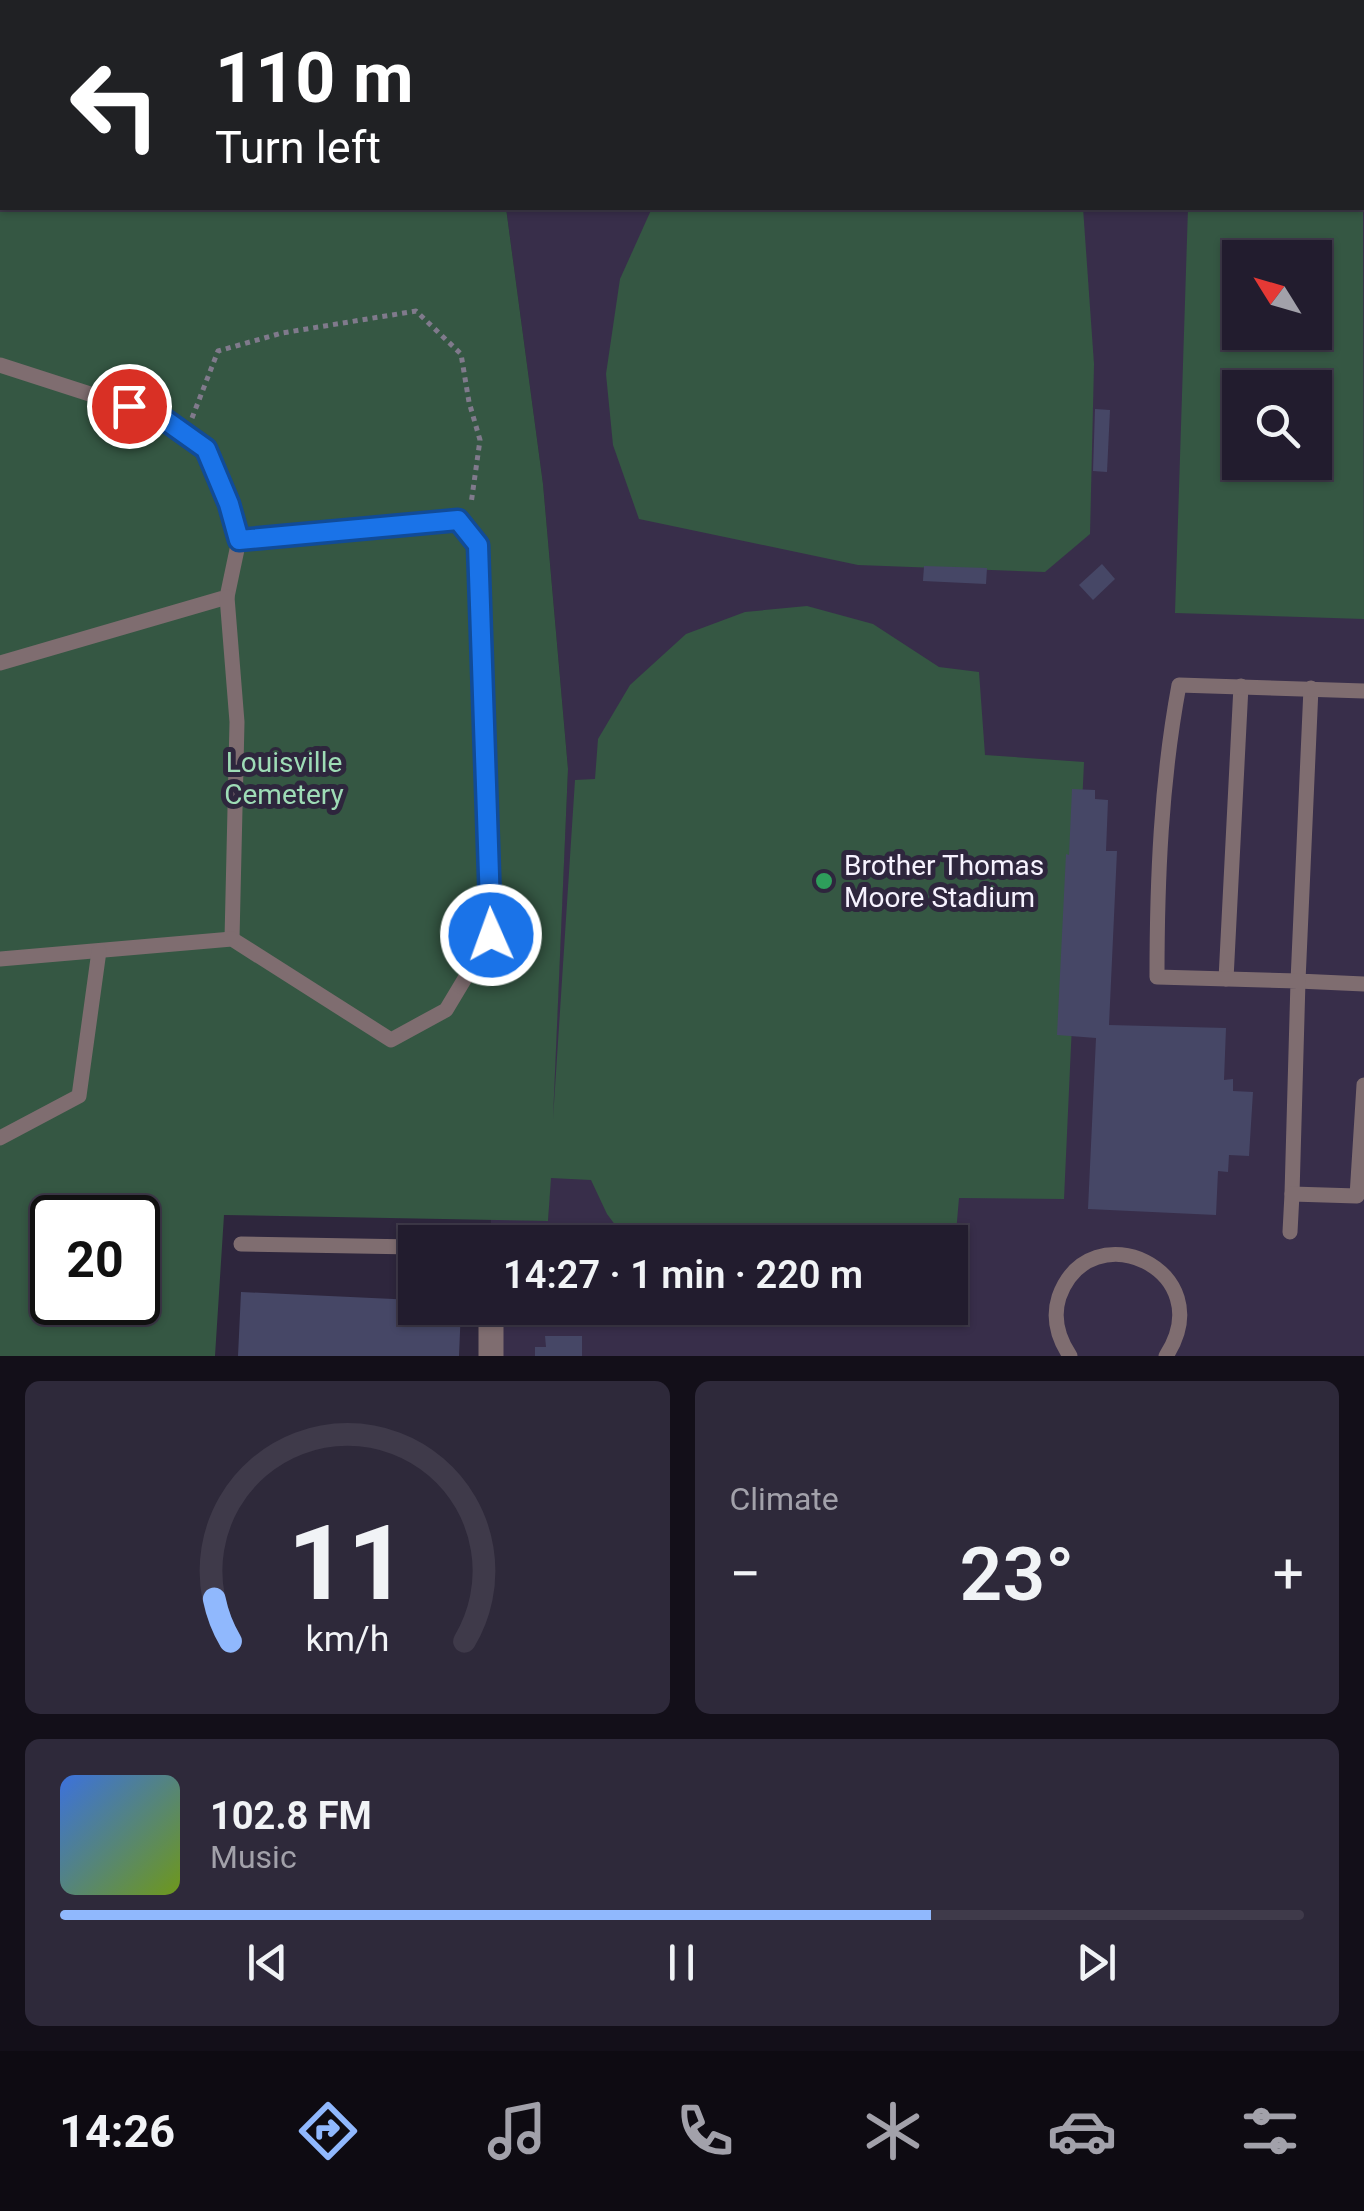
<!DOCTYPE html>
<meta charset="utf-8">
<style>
:root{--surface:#221c2e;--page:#2e293a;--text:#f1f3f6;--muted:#a2a1aa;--line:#3f3a4a;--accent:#90b8fd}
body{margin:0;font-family:Roboto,sans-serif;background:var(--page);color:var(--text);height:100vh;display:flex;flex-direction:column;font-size:38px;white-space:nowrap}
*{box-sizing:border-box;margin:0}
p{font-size:32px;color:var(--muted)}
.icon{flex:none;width:55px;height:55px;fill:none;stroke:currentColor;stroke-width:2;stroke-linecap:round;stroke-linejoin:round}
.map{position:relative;height:1356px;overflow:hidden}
.details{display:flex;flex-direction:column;gap:25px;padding:25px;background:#130f19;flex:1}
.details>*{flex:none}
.banner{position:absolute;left:0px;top:0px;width:1365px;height:210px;box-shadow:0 2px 8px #0004,0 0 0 2px var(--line);background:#202124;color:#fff;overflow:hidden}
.needle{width:65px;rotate:307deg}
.controls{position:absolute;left:1222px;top:240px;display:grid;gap:20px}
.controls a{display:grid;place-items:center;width:110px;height:110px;border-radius:0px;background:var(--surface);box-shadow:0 2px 8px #0004,0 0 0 2px var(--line);font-size:50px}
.speed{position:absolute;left:30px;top:1195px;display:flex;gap:20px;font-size:50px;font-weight:700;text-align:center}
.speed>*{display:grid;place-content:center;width:130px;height:130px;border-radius:50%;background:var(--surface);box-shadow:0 2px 8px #0004,0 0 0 2px var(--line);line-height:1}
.speed .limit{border:5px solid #111;border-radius:15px;background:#fff;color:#111}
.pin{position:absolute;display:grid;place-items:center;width:85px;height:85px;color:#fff;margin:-42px;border:5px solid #fff;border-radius:50%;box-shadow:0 2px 10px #0007}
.me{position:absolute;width:110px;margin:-55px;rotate:358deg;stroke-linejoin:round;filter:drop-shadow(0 0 8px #0008)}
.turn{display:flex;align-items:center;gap:35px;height:210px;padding:0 50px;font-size:45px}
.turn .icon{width:130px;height:130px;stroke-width:2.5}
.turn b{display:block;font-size:70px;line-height:85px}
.big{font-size:75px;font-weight:600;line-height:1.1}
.details .tile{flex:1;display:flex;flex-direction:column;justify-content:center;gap:15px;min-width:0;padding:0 35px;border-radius:15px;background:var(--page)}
.details .dial{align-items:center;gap:0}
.dial svg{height:260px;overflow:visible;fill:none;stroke:var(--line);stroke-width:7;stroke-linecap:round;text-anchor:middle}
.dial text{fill:var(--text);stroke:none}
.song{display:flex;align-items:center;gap:30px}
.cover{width:120px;height:120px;border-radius:15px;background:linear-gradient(135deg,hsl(220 70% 55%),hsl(80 70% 35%))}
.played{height:10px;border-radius:5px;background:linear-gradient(90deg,var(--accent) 70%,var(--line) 70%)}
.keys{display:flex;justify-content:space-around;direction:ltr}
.heat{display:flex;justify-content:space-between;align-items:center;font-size:55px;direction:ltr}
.details .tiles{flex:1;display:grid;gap:25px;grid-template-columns:1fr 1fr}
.tile:last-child{grid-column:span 2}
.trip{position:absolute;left:398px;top:1225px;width:570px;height:100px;border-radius:0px;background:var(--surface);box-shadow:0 2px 8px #0004,0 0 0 2px var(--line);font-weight:600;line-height:100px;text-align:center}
.menu{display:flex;height:160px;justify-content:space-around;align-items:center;background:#0e0b12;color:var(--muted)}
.menu .icon{width:70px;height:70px}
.menu .active{color:var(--accent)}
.menu b{font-size:45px;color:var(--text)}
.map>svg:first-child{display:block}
.built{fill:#382e4a;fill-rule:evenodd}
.green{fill:#355743;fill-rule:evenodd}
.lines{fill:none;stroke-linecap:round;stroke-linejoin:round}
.stream{stroke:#2a405a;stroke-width:8}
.building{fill:#464766}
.path{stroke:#807a8c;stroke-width:5;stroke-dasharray:5 5;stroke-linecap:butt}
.lane{stroke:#7f6d70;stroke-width:15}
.street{stroke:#7f6d70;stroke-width:25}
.route-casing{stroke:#114b97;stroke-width:25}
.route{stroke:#1a73e8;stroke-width:18}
.leisure-dot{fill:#2e9e5b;stroke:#2e263d;stroke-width:4}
.labels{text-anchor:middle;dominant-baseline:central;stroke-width:10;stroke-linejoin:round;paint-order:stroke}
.park-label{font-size:28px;fill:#9edcb6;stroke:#2e263d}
.poi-label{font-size:28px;fill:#f6f2fe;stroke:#2e263d;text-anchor:start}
</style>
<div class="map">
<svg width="1364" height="1356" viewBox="0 0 1364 1356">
<rect width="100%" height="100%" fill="#2e263d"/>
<path class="built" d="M503,0H1364V1356H493L492,1308H950V1242H491V1219L548,1221L568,769L543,484L506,208H1362V2H503ZM1240,258H1315V332H1240ZM1240,388H1315V462H1240Z"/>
<g class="green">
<path d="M0,199H2V208H506L543,484L568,769L553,1119L575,780L595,779L598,739L630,685L686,634L745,612L807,606L873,624L939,667L979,672L985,755L1084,762L1064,1199L959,1198L953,1268L950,1267V1242H628L607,1214L591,1180L551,1178L548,1221L224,1215L215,1356H0ZM52,1218H138V1302H52Z"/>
<path d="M1363,205L1364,619L1175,613L1188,208H1362ZM1240,258H1315V332H1240ZM1240,388H1315V462H1240Z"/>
<path d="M652,208H1083L1094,364L1090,534L1045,572L858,565L639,519L613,445L606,374L620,279Z"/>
<path d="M700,1308H855L851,1311C799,1320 750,1332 700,1308Z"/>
</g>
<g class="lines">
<g class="stream">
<path d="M186,2L201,0"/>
<path d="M0,34H2"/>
</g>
</g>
<g class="building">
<path d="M1095,409L1110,410L1107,472L1093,471Z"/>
<path d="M1102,564L1115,579L1093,600L1079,585Z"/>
<path d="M924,566L987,568L986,584L923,581Z"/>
<path d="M1072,789L1095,790V799L1108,800L1106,851H1117L1109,1025L1226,1028L1224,1080L1233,1079V1091L1253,1092L1249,1156L1229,1155L1228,1172L1218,1171L1216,1215L1088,1209L1096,1038L1057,1035L1066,854L1069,855Z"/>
<path d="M241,1292L415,1300V1308H461L459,1356H238Z"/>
<path d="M545,1336H582V1356H535V1347H546Z"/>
</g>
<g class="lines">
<path class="path" d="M192,418L218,351L282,333L416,311L461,354L469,402L480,440L471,504"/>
<g class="lane">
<path d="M0,365L161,417L206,449L229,505L239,540L227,597L0,663"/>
<path d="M227,597L237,722L232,939"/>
<path d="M1311,688L1298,981L1364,984"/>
<path d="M0,959L232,939L391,1040L446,1010L491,935L479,545L458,520L239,540"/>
<path d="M1226,979L1241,686"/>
<path d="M0,1138L79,1096L99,951"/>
<path d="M1292,1194L1298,981L1157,977C1157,880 1161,781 1179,685L1364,691"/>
<path d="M1290,1232L1292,1194L1357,1196L1364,1085"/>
<path d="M241,1244L415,1247"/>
<path d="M1070,1356C1058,1338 1052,1319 1059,1297C1090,1210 1222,1270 1166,1356"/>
</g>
<path class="street" d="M491,1356V1308"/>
</g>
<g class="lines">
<g class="route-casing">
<path id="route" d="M129,406L161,417L206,449L229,504L239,540L458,520L478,545L491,935"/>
</g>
<use href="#route" class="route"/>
</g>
<circle class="leisure-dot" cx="824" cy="881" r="10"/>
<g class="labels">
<g class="park-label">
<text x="284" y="762">Louisville<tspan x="284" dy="32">Cemetery</tspan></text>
</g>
<g class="poi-label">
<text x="844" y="865">Brother Thomas<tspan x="844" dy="32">Moore Stadium</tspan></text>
</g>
</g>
</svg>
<div class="controls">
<a><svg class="needle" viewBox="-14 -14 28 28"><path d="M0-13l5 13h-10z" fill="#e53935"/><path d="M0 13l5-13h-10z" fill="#a2a1aa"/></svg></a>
<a><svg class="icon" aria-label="search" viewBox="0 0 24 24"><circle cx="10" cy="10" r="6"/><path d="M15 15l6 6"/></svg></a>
</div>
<div class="speed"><div class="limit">20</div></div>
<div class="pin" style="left:129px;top:406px;background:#d93025"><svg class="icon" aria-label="arrive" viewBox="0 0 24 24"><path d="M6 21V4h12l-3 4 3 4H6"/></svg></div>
<svg class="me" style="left:491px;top:935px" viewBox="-20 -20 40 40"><circle r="17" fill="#1a73e8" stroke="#fff" stroke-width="3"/><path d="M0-11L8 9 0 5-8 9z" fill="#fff"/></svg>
<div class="trip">14:27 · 1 min · 220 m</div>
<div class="banner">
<div class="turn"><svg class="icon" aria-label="left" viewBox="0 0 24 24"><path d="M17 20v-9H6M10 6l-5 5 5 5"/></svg><div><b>110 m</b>Turn left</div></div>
</div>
</div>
<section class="details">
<div class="tiles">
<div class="tile dial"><svg viewBox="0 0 100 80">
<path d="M14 69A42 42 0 1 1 86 69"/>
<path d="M14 69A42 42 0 0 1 9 56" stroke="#90b8fd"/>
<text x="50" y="56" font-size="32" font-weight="700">11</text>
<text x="50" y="72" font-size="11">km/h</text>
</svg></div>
<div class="tile"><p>Climate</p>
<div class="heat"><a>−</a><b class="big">23°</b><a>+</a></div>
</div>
<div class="tile">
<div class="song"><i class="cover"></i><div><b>102.8 FM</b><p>Music</p></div></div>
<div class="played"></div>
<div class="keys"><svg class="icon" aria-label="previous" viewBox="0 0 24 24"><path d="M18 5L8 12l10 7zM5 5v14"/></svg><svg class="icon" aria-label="pause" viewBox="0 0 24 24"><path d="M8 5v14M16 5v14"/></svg><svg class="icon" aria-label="next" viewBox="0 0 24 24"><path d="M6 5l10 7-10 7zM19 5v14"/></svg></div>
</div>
</div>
</section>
<nav class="menu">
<b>14:26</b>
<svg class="icon active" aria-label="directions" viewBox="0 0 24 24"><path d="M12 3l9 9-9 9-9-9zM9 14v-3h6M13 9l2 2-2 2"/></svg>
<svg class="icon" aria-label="music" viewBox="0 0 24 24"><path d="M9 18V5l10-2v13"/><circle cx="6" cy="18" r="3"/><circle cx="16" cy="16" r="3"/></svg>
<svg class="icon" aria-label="phone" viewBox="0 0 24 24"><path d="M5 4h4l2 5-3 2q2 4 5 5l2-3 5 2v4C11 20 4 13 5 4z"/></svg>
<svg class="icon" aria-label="climate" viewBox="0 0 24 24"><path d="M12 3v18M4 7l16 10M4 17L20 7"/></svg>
<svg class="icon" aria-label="car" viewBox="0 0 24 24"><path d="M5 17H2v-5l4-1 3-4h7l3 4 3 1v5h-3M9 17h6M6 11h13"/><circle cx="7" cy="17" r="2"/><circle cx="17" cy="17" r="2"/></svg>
<svg class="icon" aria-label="filters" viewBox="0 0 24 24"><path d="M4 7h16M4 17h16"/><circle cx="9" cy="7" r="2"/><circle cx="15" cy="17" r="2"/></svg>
</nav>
